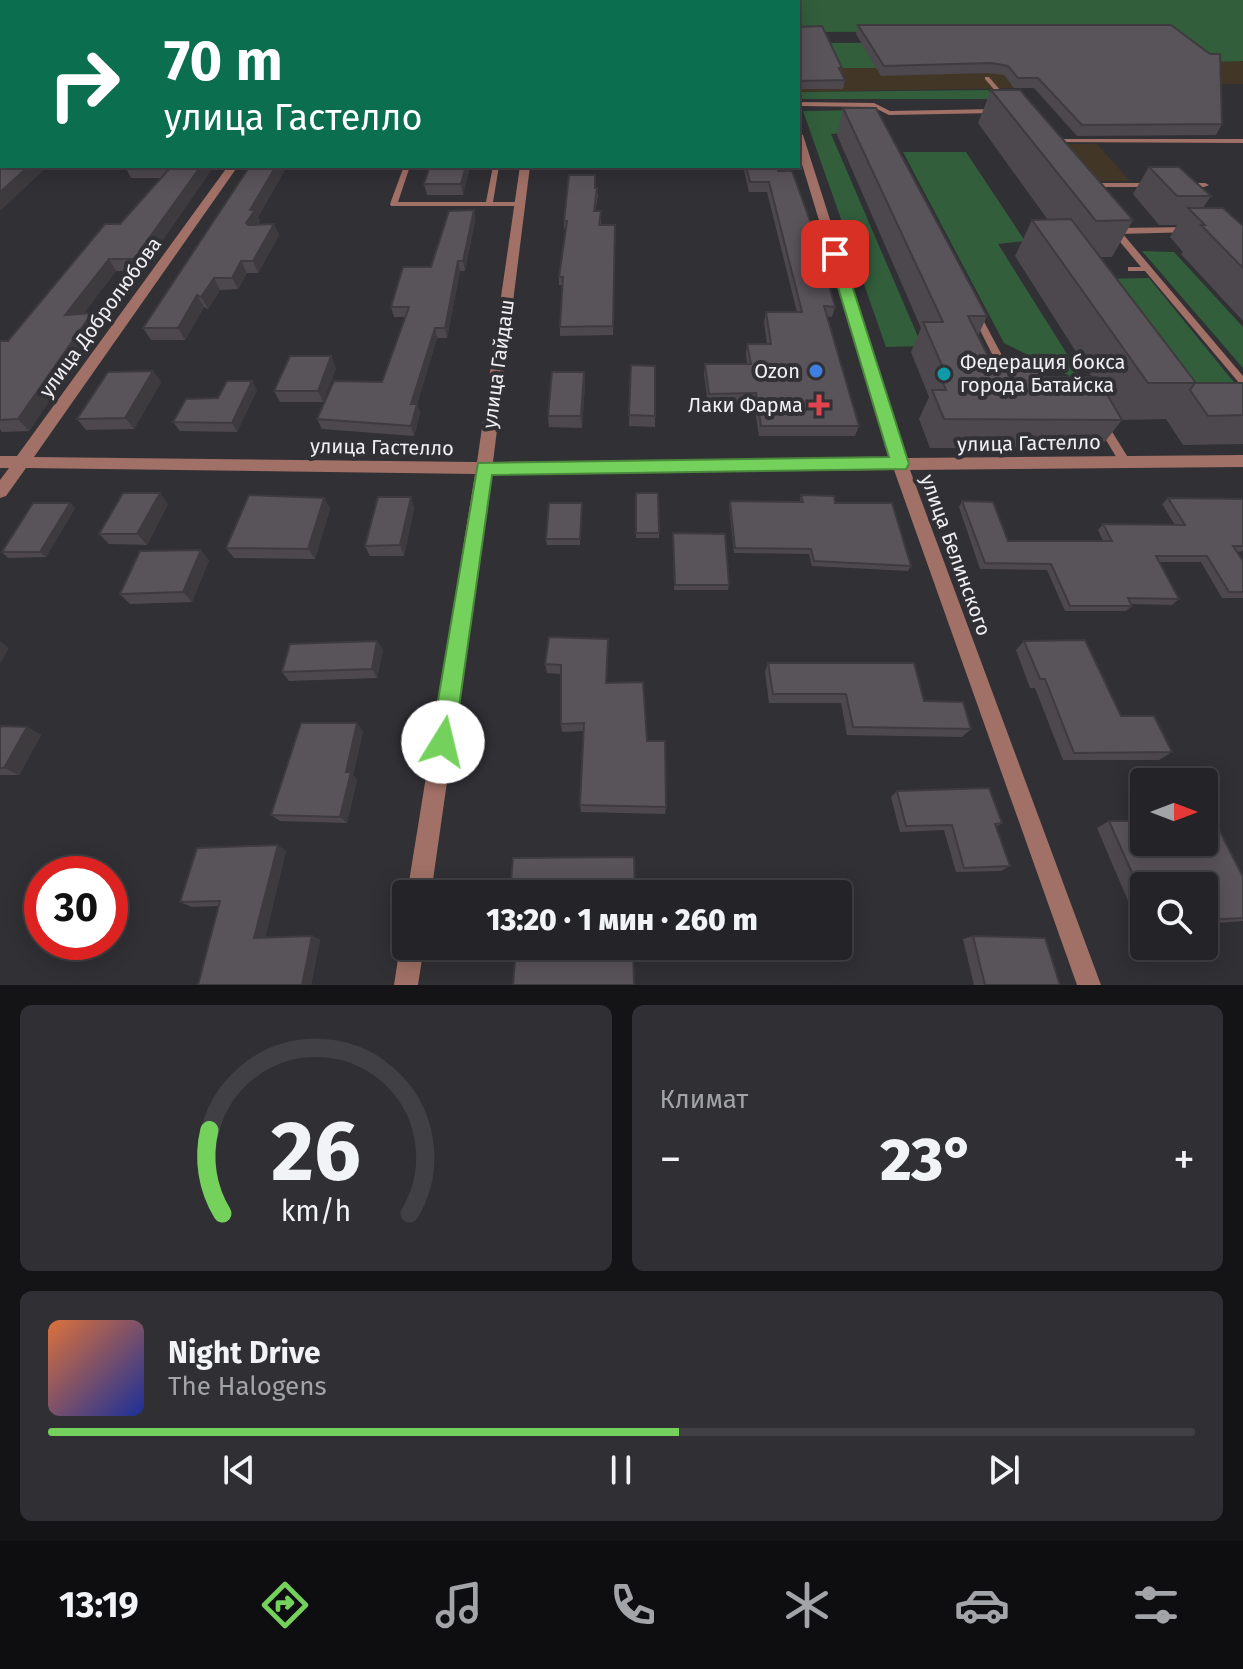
<!DOCTYPE html>
<html lang="ru">
<meta charset="utf-8">
<style>
:root{--surface:#242428;--page:#303034;--text:#f1f3f6;--muted:#a3a4a8;--line:#414145;--accent:#74d25c}
body{margin:0;font-family:"Fira Sans",sans-serif;background:var(--page);color:var(--text);height:100vh;display:flex;flex-direction:column;font-size:30px;white-space:nowrap}
*{box-sizing:border-box;margin:0}
p{font-size:26px;color:var(--muted)}
.icon{flex:none;width:44px;height:44px;fill:none;stroke:currentColor;stroke-width:2;stroke-linecap:round;stroke-linejoin:round}
.map{position:relative;height:985px;overflow:hidden}
.panel{display:flex;flex-direction:column;gap:20px;padding:20px;background:#141416;flex:1}
.panel>*{flex:none}
.top-card{position:absolute;left:0px;top:0px;width:800px;height:168px;box-shadow:0 4px 20px #0003,0 0 0 2px var(--line);background:#0b6e4f;color:#fff;overflow:hidden}
.needle{width:52px;rotate:90deg}
.buttons{position:absolute;left:1130px;top:768px;display:grid;gap:16px}
.buttons a{display:grid;place-items:center;width:88px;height:88px;border-radius:8px;background:var(--surface);box-shadow:0 4px 20px #0003,0 0 0 2px var(--line);font-size:40px}
.speed{position:absolute;left:24px;top:856px;display:flex;gap:16px;font-size:40px;font-weight:700;text-align:center}
.speed>*{display:grid;place-content:center;width:104px;height:104px;border-radius:50%;background:var(--surface);box-shadow:0 4px 20px #0003,0 0 0 2px var(--line);line-height:1}
.speed .limit{border:12px solid #d22;background:#fff;color:#111}
.pin{position:absolute;display:grid;place-items:center;width:68px;height:68px;color:#fff;margin:-34px;border-radius:16px;box-shadow:0 4px 12px #0006}
.me{position:absolute;width:88px;margin:-44px;rotate:9deg;stroke-linejoin:round;filter:drop-shadow(0 0 6px #0008)}
.turn{display:flex;align-items:center;gap:28px;height:168px;padding:0 32px;font-size:36px}
.turn .icon{width:104px;height:104px;stroke-width:2.5}
.turn b{display:block;font-size:56px;line-height:68px}
.big{font-size:60px;font-weight:800;line-height:1.1}
.panel .widget{flex:1;display:flex;flex-direction:column;justify-content:center;gap:12px;min-width:0;padding:0 28px;border-radius:12px;background:var(--page)}
.panel .dial{align-items:center;gap:0}
.dial svg{height:208px;overflow:visible;fill:none;stroke:var(--line);stroke-width:7;stroke-linecap:round;text-anchor:middle}
.dial text{fill:var(--text);stroke:none}
.song{display:flex;align-items:center;gap:24px}
.cover{width:96px;height:96px;border-radius:12px;background:linear-gradient(135deg,hsl(20 70% 55%),hsl(230 70% 35%))}
.played{height:8px;border-radius:4px;background:linear-gradient(90deg,var(--accent) 55%,var(--line) 55%)}
.keys{display:flex;justify-content:space-around;direction:ltr}
.heat{display:flex;justify-content:space-between;align-items:center;font-size:44px;direction:ltr}
.panel .tiles{flex:1;display:grid;gap:20px;grid-template-columns:1fr 1fr}
.widget:last-child{grid-column:span 2}
.trip{position:absolute;left:392px;top:880px;width:460px;height:80px;border-radius:8px;background:var(--surface);box-shadow:0 4px 20px #0003,0 0 0 2px var(--line);font-weight:800;line-height:80px;text-align:center}
.tabs{display:flex;height:128px;justify-content:space-around;align-items:center;background:#0e0e10;color:var(--muted)}
.tabs .icon{width:56px;height:56px}
.tabs .current{color:var(--accent)}
.tabs b{font-size:36px;color:var(--text)}
.map>svg:first-child{display:block}
.industrial{fill:#423627}
.green{fill:#325e3c}
.lines{fill:none;stroke-linecap:round;stroke-linejoin:round}
.service{fill:#a17066;fill-rule:evenodd}
.minor{fill:#a17066;fill-rule:evenodd}
.wall{fill:#4d484d}
.shaded-wall{fill:#3e3b3f}
.building{fill:#59545a;stroke:#3e3b3f;stroke-width:2}
.route{fill:#74d25c;stroke:#4b883c;stroke-width:2}
.shop-dot{fill:#3f7fe0;stroke:#303035;stroke-width:3}
.culture-dot{fill:#0f9aa8;stroke:#303035;stroke-width:3}
.health-dot{fill:#e0444e;stroke:#303035;stroke-width:3}
.labels{text-anchor:middle;dominant-baseline:central;stroke-width:8;stroke-linejoin:round;paint-order:stroke}
.street-label{font-size:20px;fill:#f0f0f4;stroke:#303035}
.poi-label{font-size:20px;fill:#f0f0f4;stroke:#303035;text-anchor:end}
</style>
<div class="map">
<svg width="1243" height="985" viewBox="0 0 1243 985">
<rect width="100%" height="100%" fill="#303035"/>
<g class="industrial">
<path d="M1243,61V84L798,92V68H1040Z"/>
<path d="M1065,144H1097L1130,181H1096Z"/>
</g>
<g class="green">
<path d="M639,0H1243V61L1040,68H798V43L1176,42L1163,31L798,32V2Z"/>
<path d="M988,90L996,99H798V92Z"/>
<path d="M867,110L877,132L831,134L922,346L886,347L803,111Z"/>
<path d="M903,152H966L1025,241L998,244L1086,384L1004,343Z"/>
<path d="M1142,251L1174,252L1243,327V368Z"/>
<path d="M1149,278L1237,386H1180L1099,279Z"/>
</g>
<g class="lines">
<g class="service">
<path d="M985,77H989L1007,98V100H1003L985,79Z"/>
<path d="M798,102L874,103L890,111L996,109L999,111L996,113L889,115L873,107L798,106Z"/>
<path d="M1052,139H1243V143L1050,142L1049,141Z"/>
<path d="M404,166H410L398,202H486L493,166H499L493,202H520L524,204L520,206H391L390,204Z"/>
<path d="M1087,183H1153L1157,185L1153,187H1090L1086,185Z"/>
<path d="M1183,183H1205L1209,185C1203,189 1188,189 1182,185Z"/>
<path d="M1111,227H1117L1243,376V385L1240,384L1145,271H1128V267H1141L1111,231Z"/>
<path d="M977,313L981,316L1014,378L1012,380L1009,381L1004,378L973,316Z"/>
<path d="M1102,421L1106,422L1129,459L1130,462L1129,465H1121L1097,425Z"/>
</g>
<g class="minor">
<rect x="549" y="0" width="8" height="2"/>
<path d="M798,132L803,135L906,458L1243,455V467L910,470L1101,985H1077L894,470L491,474L431,894H407L475,474L26,468L6,496L0,498V480L9,468H0V456H17L228,166H238L34,457L477,462L520,166H530L493,462L891,458L798,151Z"/>
<path d="M1193,227L1197,228V232L1116,234L1110,231L1116,228Z"/>
<path d="M406,936V946H424L418,985H394L400,946Z"/>
</g>
</g>
<g class="wall">
<path d="M858,25L1222,124L1216,135L1077,136L1034,88H1014L1004,75L988,73L881,76L856,34Z"/>
<path d="M798,27L842,68L841,73L845,80L843,89H798Z"/>
<path d="M991,90L1133,220L1112,257H1100L1196,383H1243V444L1183,445L1166,419L1122,420L1100,448H930L919,419L929,397L911,352L921,328L837,135L843,108L987,316L978,336L994,368L1046,377H1092L1015,256L1032,220H1048L978,123Z"/>
<path d="M125,166H214L141,271H116L83,314L92,313L100,325L29,431L2,432L0,429V341H8L120,224L161,178H131Z"/>
<path d="M250,166H287L258,217L260,221L258,225L274,224L279,235L258,273H247L238,289L220,290L208,309L204,307L185,340H151L143,328Z"/>
<path d="M430,166H470L463,195H427L424,184Z"/>
<path d="M743,166H776L835,307L832,317L827,316L859,426L855,436H759L754,403L708,404L704,374L705,364H747L746,354L747,344H767L764,322L766,312H797L767,192H749Z"/>
<path d="M1149,167L1211,196L1203,208L1243,226V321L1181,254L1183,252L1170,237L1177,225H1159L1133,194Z"/>
<path d="M596,188H597L598,196L595,211H601V225H615L613,335L560,336V327L563,285H559V277L566,229H564V221Z"/>
<path d="M474,210L475,220L465,271H460L447,338H437L417,404L420,413L414,436L322,429L317,419L382,382L405,317H394L391,307L431,267Z"/>
<path d="M631,365L655,416V427L629,426Z"/>
<path d="M336,368L323,402H280L274,391Z"/>
<path d="M153,371L161,382L134,429L86,430L77,419Z"/>
<path d="M584,372L585,383L582,428L549,427L548,416Z"/>
<path d="M257,390L237,432L180,431L173,422L218,398Z"/>
<path d="M636,493L659,533V538H636Z"/>
<path d="M801,495L835,503L911,566L908,571L812,566L809,554L734,553L729,506L730,501L800,502Z"/>
<path d="M411,497L414,508L404,556H370L365,546Z"/>
<path d="M324,498L330,509L315,559L234,558L226,548Z"/>
<path d="M1168,498L1243,499V551L1237,552L1243,561V598H1222L1201,562H1159L1179,599L1172,605L1131,604L1132,606L1126,611H1065L1047,570L980,569L959,507L962,501L1008,541H1103L1098,530L1103,524L1175,525L1162,504Z"/>
<path d="M70,503L75,508L46,557L8,558L2,552Z"/>
<path d="M582,503L580,545H547L546,539Z"/>
<path d="M168,504L147,545L109,544L99,534Z"/>
<path d="M673,533L729,585L728,590H674Z"/>
<path d="M209,560L192,602L130,604L120,594Z"/>
<path d="M377,641L383,650L377,678L289,681L282,672Z"/>
<path d="M1024,641L1121,716L1172,752L1159,760H1063L1035,688H1030L1016,650Z"/>
<path d="M608,648L606,683L647,741L666,807L665,814L581,812L580,805L584,731L562,732L561,724V674L547,673L545,664Z"/>
<path d="M768,663L924,701L971,729L962,737L847,735L841,703H769L765,672Z"/>
<path d="M0,726L27,727L41,735L19,775H0Z"/>
<path d="M363,731L353,775L357,780L347,823L280,821L271,815Z"/>
<path d="M897,791L1002,823L996,827L1010,866L1001,871L956,872L944,830L900,832L891,797Z"/>
<path d="M1109,821L1243,877V921L1204,924V886H1144V927H1139L1097,828Z"/>
<path d="M286,851L265,938L312,936L320,940L311,985L219,906L192,907L180,902Z"/>
<path d="M973,936L1060,985H974L963,939Z"/>
</g>
<g class="shaded-wall">
<path d="M168,0H181V1L166,2Z"/>
<path d="M29,166H48L0,211V192Z"/>
<path d="M201,166H214L141,271L134,259Z"/>
<path d="M276,166H287L258,217L260,221L251,235L246,223L250,210Z"/>
<path d="M466,166H470L463,195L461,184Z"/>
<path d="M474,210L475,220L465,271L463,261Z"/>
<path d="M274,224L279,235L258,273L253,261Z"/>
<path d="M109,259L116,271L74,326L65,315Z"/>
<path d="M241,261L247,273L238,289L232,278Z"/>
<path d="M458,261L460,271L447,338L445,328Z"/>
<path d="M214,278L220,290L208,309L201,297Z"/>
<path d="M197,295L204,307L185,340L178,328Z"/>
<path d="M92,313L100,325L29,431L18,419Z"/>
<path d="M435,328L437,338L414,413L411,404Z"/>
<path d="M331,356L336,368L323,402L318,391Z"/>
<path d="M153,371L161,382L134,429L125,418Z"/>
<path d="M584,372L585,383L582,428L581,416Z"/>
<path d="M252,381L257,390L237,432L232,423Z"/>
<path d="M417,404L420,413L414,436L411,426Z"/>
<path d="M160,493L168,504L147,545L137,534Z"/>
<path d="M411,497L414,508L404,556L400,545Z"/>
<path d="M324,498L330,509L315,559L308,549Z"/>
<path d="M70,503L75,508L46,557L40,552Z"/>
<path d="M201,550L209,560L192,602L183,592Z"/>
<path d="M0,641L9,648L0,664Z"/>
<path d="M377,641L383,650L377,678L372,669Z"/>
<path d="M357,723L363,731L353,775L357,780L347,823L340,817L346,772Z"/>
<path d="M27,727L41,735L19,775L4,768Z"/>
<path d="M278,845L286,851L264,942L254,938Z"/>
<path d="M312,936L320,940L311,985H302Z"/>
</g>
<g class="building">
<path d="M114,0H168L166,2H112Z"/>
<path d="M858,25H1171L1210,54H1220L1222,124L1082,125L1038,78H1018L1008,66L991,63L884,66Z"/>
<path d="M822,26L842,68H839L845,80L798,81V27Z"/>
<path d="M2,28V64H0V29Z"/>
<path d="M2,77V166H29L0,192V78Z"/>
<path d="M991,90H1020L1133,220L1096,221Z"/>
<path d="M843,108H876L987,316H968L994,368H1041L1046,377H1097L1122,420L944,419L932,390H946L941,377H947L923,322H943Z"/>
<path d="M125,166H201L134,259H109L65,315L92,313L18,419L0,420V341H8L105,224H120L171,167Z"/>
<path d="M250,166H276L250,210H255L246,223L248,225L274,224L253,261H241L232,278H214L201,297L197,295L178,328H143Z"/>
<path d="M430,166H466L461,184H424Z"/>
<path d="M746,166H776L778,171H792L818,243L835,307L824,306L859,426H761L756,393L709,394L705,364H751L747,344H771L766,312H802L769,182H750Z"/>
<path d="M1149,167H1179L1211,196H1177Z"/>
<path d="M569,175H595V188H597L594,211H601L599,225H615L613,326L560,327L563,277H559L567,221H564Z"/>
<path d="M1188,208H1223L1243,226V268L1201,225H1205Z"/>
<path d="M474,210L463,261H458L445,328H435L411,404H417L411,426L317,419L334,381L382,382L409,307H391L403,267H431L449,211Z"/>
<path d="M1071,219L1196,383H1148L1032,220Z"/>
<path d="M290,356H331L318,391H274Z"/>
<path d="M631,365L655,366V416L629,415Z"/>
<path d="M153,371L125,418L77,419L108,372Z"/>
<path d="M552,372H584L581,416H548Z"/>
<path d="M227,381H252L232,423L173,422L186,399L218,398Z"/>
<path d="M1195,383H1243V415L1208,416L1190,390Z"/>
<path d="M123,493H160L137,534H99Z"/>
<path d="M636,493H658L659,533H636Z"/>
<path d="M249,495L324,498L308,549L226,548Z"/>
<path d="M801,495L834,496L835,503H892L911,566L814,561L811,549L735,548L730,501L803,502Z"/>
<path d="M378,497H411L400,545L365,546Z"/>
<path d="M1168,498L1243,499V546H1233L1243,561V592H1229L1207,556H1156L1179,599L1128,598L1132,606H1070L1051,564L985,563L962,501L993,502L1008,541H1112L1103,524L1185,525Z"/>
<path d="M33,503H70L40,552H2Z"/>
<path d="M549,503H582L580,539H546Z"/>
<path d="M673,533L725,534L729,585H675Z"/>
<path d="M201,550L183,592L120,594L140,551Z"/>
<path d="M549,637L608,639L606,683L643,682L647,741H665L666,807L580,805L584,723L561,724V665L545,664Z"/>
<path d="M1085,640L1121,716H1154L1172,752L1074,753L1045,679H1040L1024,641Z"/>
<path d="M377,641L372,669L282,672L290,644Z"/>
<path d="M768,663H914L924,701L963,702L971,729L853,727L846,694H773Z"/>
<path d="M301,723H357L346,772H351L340,817L271,815Z"/>
<path d="M0,726L27,727L4,768H0Z"/>
<path d="M989,788L1002,823L995,824L1010,866L964,868L952,825L906,826L897,791Z"/>
<path d="M1214,820L1243,877V918L1204,920V886H1144V900L1109,821H1144V842H1204V821Z"/>
<path d="M278,845L254,938L312,936L302,985H198L220,901L180,902L197,848Z"/>
<path d="M634,857L635,894H510L513,858Z"/>
<path d="M973,936L1045,938L1060,985H985Z"/>
<path d="M633,947L634,985H513L516,949Z"/>
</g>
<path class="route" d="M830,252L842,254L909,464L906,469L492,475L454,742L451,750L443,754L434,750L431,742L478,463L889,457L828,254Z"/>
<circle class="shop-dot" cx="816" cy="371" r="8"/>
<circle class="culture-dot" cx="944" cy="374" r="8"/>
<path class="health-dot" d="M815 393h8v8h8v8h-8v8h-8v-8h-8v-8h8z"/>
<g class="labels">
<g class="street-label">
<text transform="translate(100 317) rotate(-54)">улица Добролюбова</text>
<text transform="translate(498 364) rotate(-82)">улица Гайдаш</text>
<text transform="translate(1029 443) rotate(-1)">улица Гастелло</text>
<text transform="translate(382 447) rotate(1)">улица Гастелло</text>
<text transform="translate(956 555) rotate(70)">улица Белинского</text>
</g>
<g class="poi-label">
<text x="960" y="362" text-anchor="start">Федерация бокса<tspan x="960" dy="23">города Батайска</tspan></text>
<text x="800" y="371">Ozon</text>
<text x="803" y="405">Лаки Фарма</text>
</g>
</g>
</svg>
<div class="buttons">
<a><svg class="needle" viewBox="-14 -14 28 28"><path d="M0-13l5 13h-10z" fill="#e53935"/><path d="M0 13l5-13h-10z" fill="#a3a4a8"/></svg></a>
<a><svg class="icon" aria-label="search" viewBox="0 0 24 24"><circle cx="10" cy="10" r="6"/><path d="M15 15l6 6"/></svg></a>
</div>
<div class="speed"><div class="limit">30</div></div>
<div class="pin" style="left:835px;top:254px;background:#d93025"><svg class="icon" aria-label="arrive" viewBox="0 0 24 24"><path d="M6 21V4h12l-3 4 3 4H6"/></svg></div>
<svg class="me" style="left:443px;top:742px" viewBox="-20 -20 40 40"><circle r="19" fill="#fff"/><path d="M0-13L10 11 0 6-10 11z" fill="#74d25c"/></svg>
<div class="trip">13:20 · 1 мин · 260 m</div>
<div class="top-card">
<div class="turn"><svg class="icon" aria-label="right" viewBox="0 0 24 24"><path d="M7 20v-9h11M14 6l5 5-5 5"/></svg><div><b>70 m</b>улица Гастелло</div></div>
</div>
</div>
<section class="panel">
<div class="tiles">
<div class="widget dial"><svg viewBox="0 0 100 80">
<path d="M14 69A42 42 0 1 1 86 69"/>
<path d="M14 69A42 42 0 0 1 9 37" stroke="#74d25c"/>
<text x="50" y="56" font-size="32" font-weight="700">26</text>
<text x="50" y="72" font-size="11">km/h</text>
</svg></div>
<div class="widget"><p>Климат</p>
<div class="heat"><a>−</a><b class="big">23°</b><a>+</a></div>
</div>
<div class="widget">
<div class="song"><i class="cover"></i><div><b>Night Drive</b><p>The Halogens</p></div></div>
<div class="played"></div>
<div class="keys"><svg class="icon" aria-label="previous" viewBox="0 0 24 24"><path d="M18 5L8 12l10 7zM5 5v14"/></svg><svg class="icon" aria-label="pause" viewBox="0 0 24 24"><path d="M8 5v14M16 5v14"/></svg><svg class="icon" aria-label="next" viewBox="0 0 24 24"><path d="M6 5l10 7-10 7zM19 5v14"/></svg></div>
</div>
</div>
</section>
<nav class="tabs">
<b>13:19</b>
<svg class="icon current" aria-label="directions" viewBox="0 0 24 24"><path d="M12 3l9 9-9 9-9-9zM9 14v-3h6M13 9l2 2-2 2"/></svg>
<svg class="icon" aria-label="music" viewBox="0 0 24 24"><path d="M9 18V5l10-2v13"/><circle cx="6" cy="18" r="3"/><circle cx="16" cy="16" r="3"/></svg>
<svg class="icon" aria-label="phone" viewBox="0 0 24 24"><path d="M5 4h4l2 5-3 2q2 4 5 5l2-3 5 2v4C11 20 4 13 5 4z"/></svg>
<svg class="icon" aria-label="climate" viewBox="0 0 24 24"><path d="M12 3v18M4 7l16 10M4 17L20 7"/></svg>
<svg class="icon" aria-label="car" viewBox="0 0 24 24"><path d="M5 17H2v-5l4-1 3-4h7l3 4 3 1v5h-3M9 17h6M6 11h13"/><circle cx="7" cy="17" r="2"/><circle cx="17" cy="17" r="2"/></svg>
<svg class="icon" aria-label="filters" viewBox="0 0 24 24"><path d="M4 7h16M4 17h16"/><circle cx="9" cy="7" r="2"/><circle cx="15" cy="17" r="2"/></svg>
</nav>
